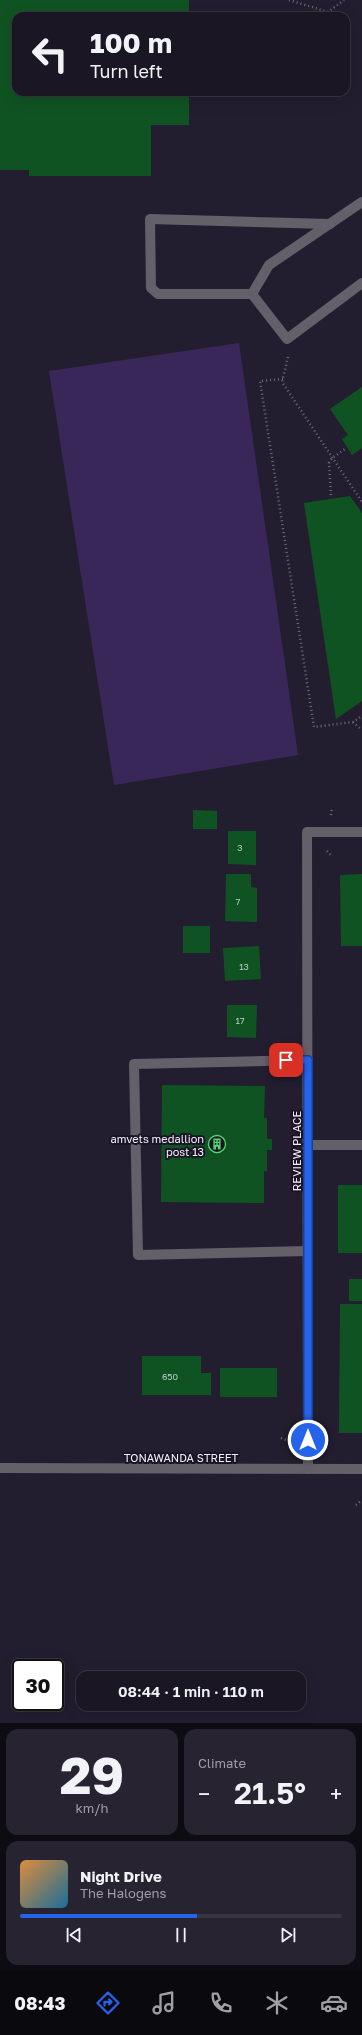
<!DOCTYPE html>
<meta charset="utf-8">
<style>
:root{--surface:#1a1623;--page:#272330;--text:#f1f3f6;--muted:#9f9fa6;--line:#383541;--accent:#2563eb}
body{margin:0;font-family:"Golos Text",sans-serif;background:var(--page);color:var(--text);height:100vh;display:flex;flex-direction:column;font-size:15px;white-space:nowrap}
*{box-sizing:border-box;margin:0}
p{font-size:13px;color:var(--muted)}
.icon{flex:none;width:22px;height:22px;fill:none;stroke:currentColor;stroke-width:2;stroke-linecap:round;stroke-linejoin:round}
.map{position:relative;height:1723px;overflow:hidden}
.drawer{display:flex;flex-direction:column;gap:6px;padding:6px;background:#0e0c13;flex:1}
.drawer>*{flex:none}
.hud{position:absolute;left:12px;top:12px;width:338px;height:84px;border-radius:12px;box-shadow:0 4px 16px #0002,0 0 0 1px var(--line);background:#1a1623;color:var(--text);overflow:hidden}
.speed{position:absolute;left:12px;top:1659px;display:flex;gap:8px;font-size:20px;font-weight:700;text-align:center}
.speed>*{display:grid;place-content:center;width:52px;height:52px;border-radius:50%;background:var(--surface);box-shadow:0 4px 16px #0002,0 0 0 1px var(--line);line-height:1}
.speed .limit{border:2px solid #111;border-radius:6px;background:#fff;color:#111}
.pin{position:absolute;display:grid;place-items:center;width:34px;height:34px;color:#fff;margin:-17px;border-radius:8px;box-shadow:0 2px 6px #0006}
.me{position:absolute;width:44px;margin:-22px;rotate:0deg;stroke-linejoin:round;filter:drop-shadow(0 0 3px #0008)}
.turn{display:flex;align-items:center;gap:14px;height:84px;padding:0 12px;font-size:18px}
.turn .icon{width:52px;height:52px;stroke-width:2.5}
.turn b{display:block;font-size:28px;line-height:34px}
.big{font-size:30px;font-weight:600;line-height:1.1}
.drawer .widget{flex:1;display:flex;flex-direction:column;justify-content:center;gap:6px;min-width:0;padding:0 14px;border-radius:12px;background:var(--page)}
.drawer .dial{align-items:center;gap:0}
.dial b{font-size:52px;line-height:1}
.song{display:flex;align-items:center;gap:12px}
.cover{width:48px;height:48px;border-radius:6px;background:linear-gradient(135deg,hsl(30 70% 55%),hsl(200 70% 35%))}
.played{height:4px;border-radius:2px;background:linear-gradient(90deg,var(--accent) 55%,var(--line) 55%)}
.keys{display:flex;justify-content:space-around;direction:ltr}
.heat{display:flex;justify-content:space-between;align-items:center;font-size:22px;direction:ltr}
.drawer .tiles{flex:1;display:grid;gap:6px;grid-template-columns:1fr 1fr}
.widget:last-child{grid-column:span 2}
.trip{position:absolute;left:76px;top:1671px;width:230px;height:40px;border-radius:12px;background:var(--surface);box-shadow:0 4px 16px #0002,0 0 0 1px var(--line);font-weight:600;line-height:40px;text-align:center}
.tabs{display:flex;height:64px;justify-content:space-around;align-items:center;background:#0a090e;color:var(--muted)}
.tabs .icon{width:28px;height:28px}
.tabs .selected{color:var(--accent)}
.tabs b{font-size:18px;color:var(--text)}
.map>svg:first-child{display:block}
.green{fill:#3a275a}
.building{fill:#105323}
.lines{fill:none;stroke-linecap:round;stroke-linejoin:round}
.path{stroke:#706c7b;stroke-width:2.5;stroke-dasharray:1 3;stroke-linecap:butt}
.minor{stroke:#63606a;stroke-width:10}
.route-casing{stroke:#184099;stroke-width:10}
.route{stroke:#2563eb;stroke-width:7}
.labels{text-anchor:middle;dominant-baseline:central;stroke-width:4;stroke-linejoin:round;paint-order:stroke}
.number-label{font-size:9px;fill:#bac9c6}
.poi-label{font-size:11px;fill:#f3f0fc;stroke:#1a1525;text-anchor:end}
.street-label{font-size:11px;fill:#f3f0fc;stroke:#1a1525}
</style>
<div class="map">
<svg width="362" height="1723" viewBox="0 0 362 1723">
<rect width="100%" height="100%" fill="#231e2f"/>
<path class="green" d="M239,343L298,755L114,785L49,371Z"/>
<g class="building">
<path d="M0,0H189V16H16V92H189V125H151V176H29V170H0Z"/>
<path d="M362,387V448L352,455L342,439L348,435L330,409Z"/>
<path d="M350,496L362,513V701L336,719L304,503Z"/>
<path d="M193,810L217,811V829H193Z"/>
<path d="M228,831H256V865L228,864Z"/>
<path d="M226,874H251V887L257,888V922L225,921Z"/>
<path d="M362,874V946H341L340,875Z"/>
<rect x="183" y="926" width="27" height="27"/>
<path d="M259,946L261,979L225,981L223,948Z"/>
<path d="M227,1005H257L256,1038L227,1037Z"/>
<path d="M162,1085L265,1086L264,1118H267V1139H272V1150H267V1171H264V1203L161,1202Z"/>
<rect x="338" y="1185" width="24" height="68"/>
<rect x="349" y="1279" width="13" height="22"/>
<path d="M340,1304H362V1433H339Z"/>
<path d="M142,1356H201V1373H211V1395H142Z"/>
<rect x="220" y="1368" width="57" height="29"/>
</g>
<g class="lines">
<g class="path">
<path d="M289,0L328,12L344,0"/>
<path d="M288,357L282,382L362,502"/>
<path d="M283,379L260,381L314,727L353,722L362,716"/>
<path d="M331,495L329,463L332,458L345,449"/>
<path d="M353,722L362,730"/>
<path d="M331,815L332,808"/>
<path d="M327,851L331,855"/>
<path d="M281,1438L286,1440"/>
<path d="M356,1505L362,1500"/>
</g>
<g class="minor">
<path d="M252,294H158L151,288L150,219L330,224"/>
<path d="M252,294L287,339L362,283"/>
<path d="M252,294L269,265L362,202"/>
<path d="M308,1060L134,1064L138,1255L308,1251"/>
<path d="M308,1145H362"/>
<path d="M0,1468L362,1469"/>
<path d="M308,1469L307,832H362"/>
</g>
</g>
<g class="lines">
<g class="route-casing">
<path id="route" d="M286,1060H308V1440"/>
</g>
<use href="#route" class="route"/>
</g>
<defs>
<g id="building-ring" transform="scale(0.9)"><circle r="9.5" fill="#1a1525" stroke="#54d672" stroke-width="1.5"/><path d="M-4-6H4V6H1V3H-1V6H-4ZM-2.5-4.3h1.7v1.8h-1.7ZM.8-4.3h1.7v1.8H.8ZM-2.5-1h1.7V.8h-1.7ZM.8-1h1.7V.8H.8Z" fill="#54d672"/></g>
</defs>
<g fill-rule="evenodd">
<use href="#building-ring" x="217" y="1144"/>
</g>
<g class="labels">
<g class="number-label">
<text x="240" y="847">3</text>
<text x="238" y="901">7</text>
<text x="244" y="966">13</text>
<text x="240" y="1020">17</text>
<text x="170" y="1376">650</text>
</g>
<g class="poi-label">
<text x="204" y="1138">amvets medallion<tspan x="204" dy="13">post 13</tspan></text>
</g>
<g class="street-label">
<text transform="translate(296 1151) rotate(-90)">REVIEW PLACE</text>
<text x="181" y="1457">TONAWANDA STREET</text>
</g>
</g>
</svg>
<div class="speed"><div class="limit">30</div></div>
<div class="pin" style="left:286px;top:1060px;background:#d93025"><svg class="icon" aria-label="arrive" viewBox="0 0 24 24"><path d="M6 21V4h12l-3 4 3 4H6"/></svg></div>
<svg class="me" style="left:308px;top:1440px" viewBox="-20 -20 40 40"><circle r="17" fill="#2563eb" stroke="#fff" stroke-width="3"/><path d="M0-11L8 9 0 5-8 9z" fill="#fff"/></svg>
<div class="trip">08:44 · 1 min · 110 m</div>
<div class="hud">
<div class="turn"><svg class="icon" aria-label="left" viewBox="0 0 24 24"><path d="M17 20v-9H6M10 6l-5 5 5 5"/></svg><div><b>100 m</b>Turn left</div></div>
</div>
</div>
<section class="drawer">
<div class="tiles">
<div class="widget dial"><b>29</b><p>km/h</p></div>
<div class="widget"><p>Climate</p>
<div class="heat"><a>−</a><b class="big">21.5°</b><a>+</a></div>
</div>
<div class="widget">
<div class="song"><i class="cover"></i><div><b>Night Drive</b><p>The Halogens</p></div></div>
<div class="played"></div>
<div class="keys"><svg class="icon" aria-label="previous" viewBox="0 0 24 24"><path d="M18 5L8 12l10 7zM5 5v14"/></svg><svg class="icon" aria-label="pause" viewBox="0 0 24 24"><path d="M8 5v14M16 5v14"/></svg><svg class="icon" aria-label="next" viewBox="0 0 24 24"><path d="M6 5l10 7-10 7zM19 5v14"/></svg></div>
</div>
</div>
</section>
<nav class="tabs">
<b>08:43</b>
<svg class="icon selected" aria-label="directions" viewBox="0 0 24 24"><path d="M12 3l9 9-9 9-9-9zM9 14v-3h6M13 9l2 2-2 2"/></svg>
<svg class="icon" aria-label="music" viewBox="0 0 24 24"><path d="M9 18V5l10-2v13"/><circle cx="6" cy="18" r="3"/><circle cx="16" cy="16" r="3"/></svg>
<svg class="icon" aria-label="phone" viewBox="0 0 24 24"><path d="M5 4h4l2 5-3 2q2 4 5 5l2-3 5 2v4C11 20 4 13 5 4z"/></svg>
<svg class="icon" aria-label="climate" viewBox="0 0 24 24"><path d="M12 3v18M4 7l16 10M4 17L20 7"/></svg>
<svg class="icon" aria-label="car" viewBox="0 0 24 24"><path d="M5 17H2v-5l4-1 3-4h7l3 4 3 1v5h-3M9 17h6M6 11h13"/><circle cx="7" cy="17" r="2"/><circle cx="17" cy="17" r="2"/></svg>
</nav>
